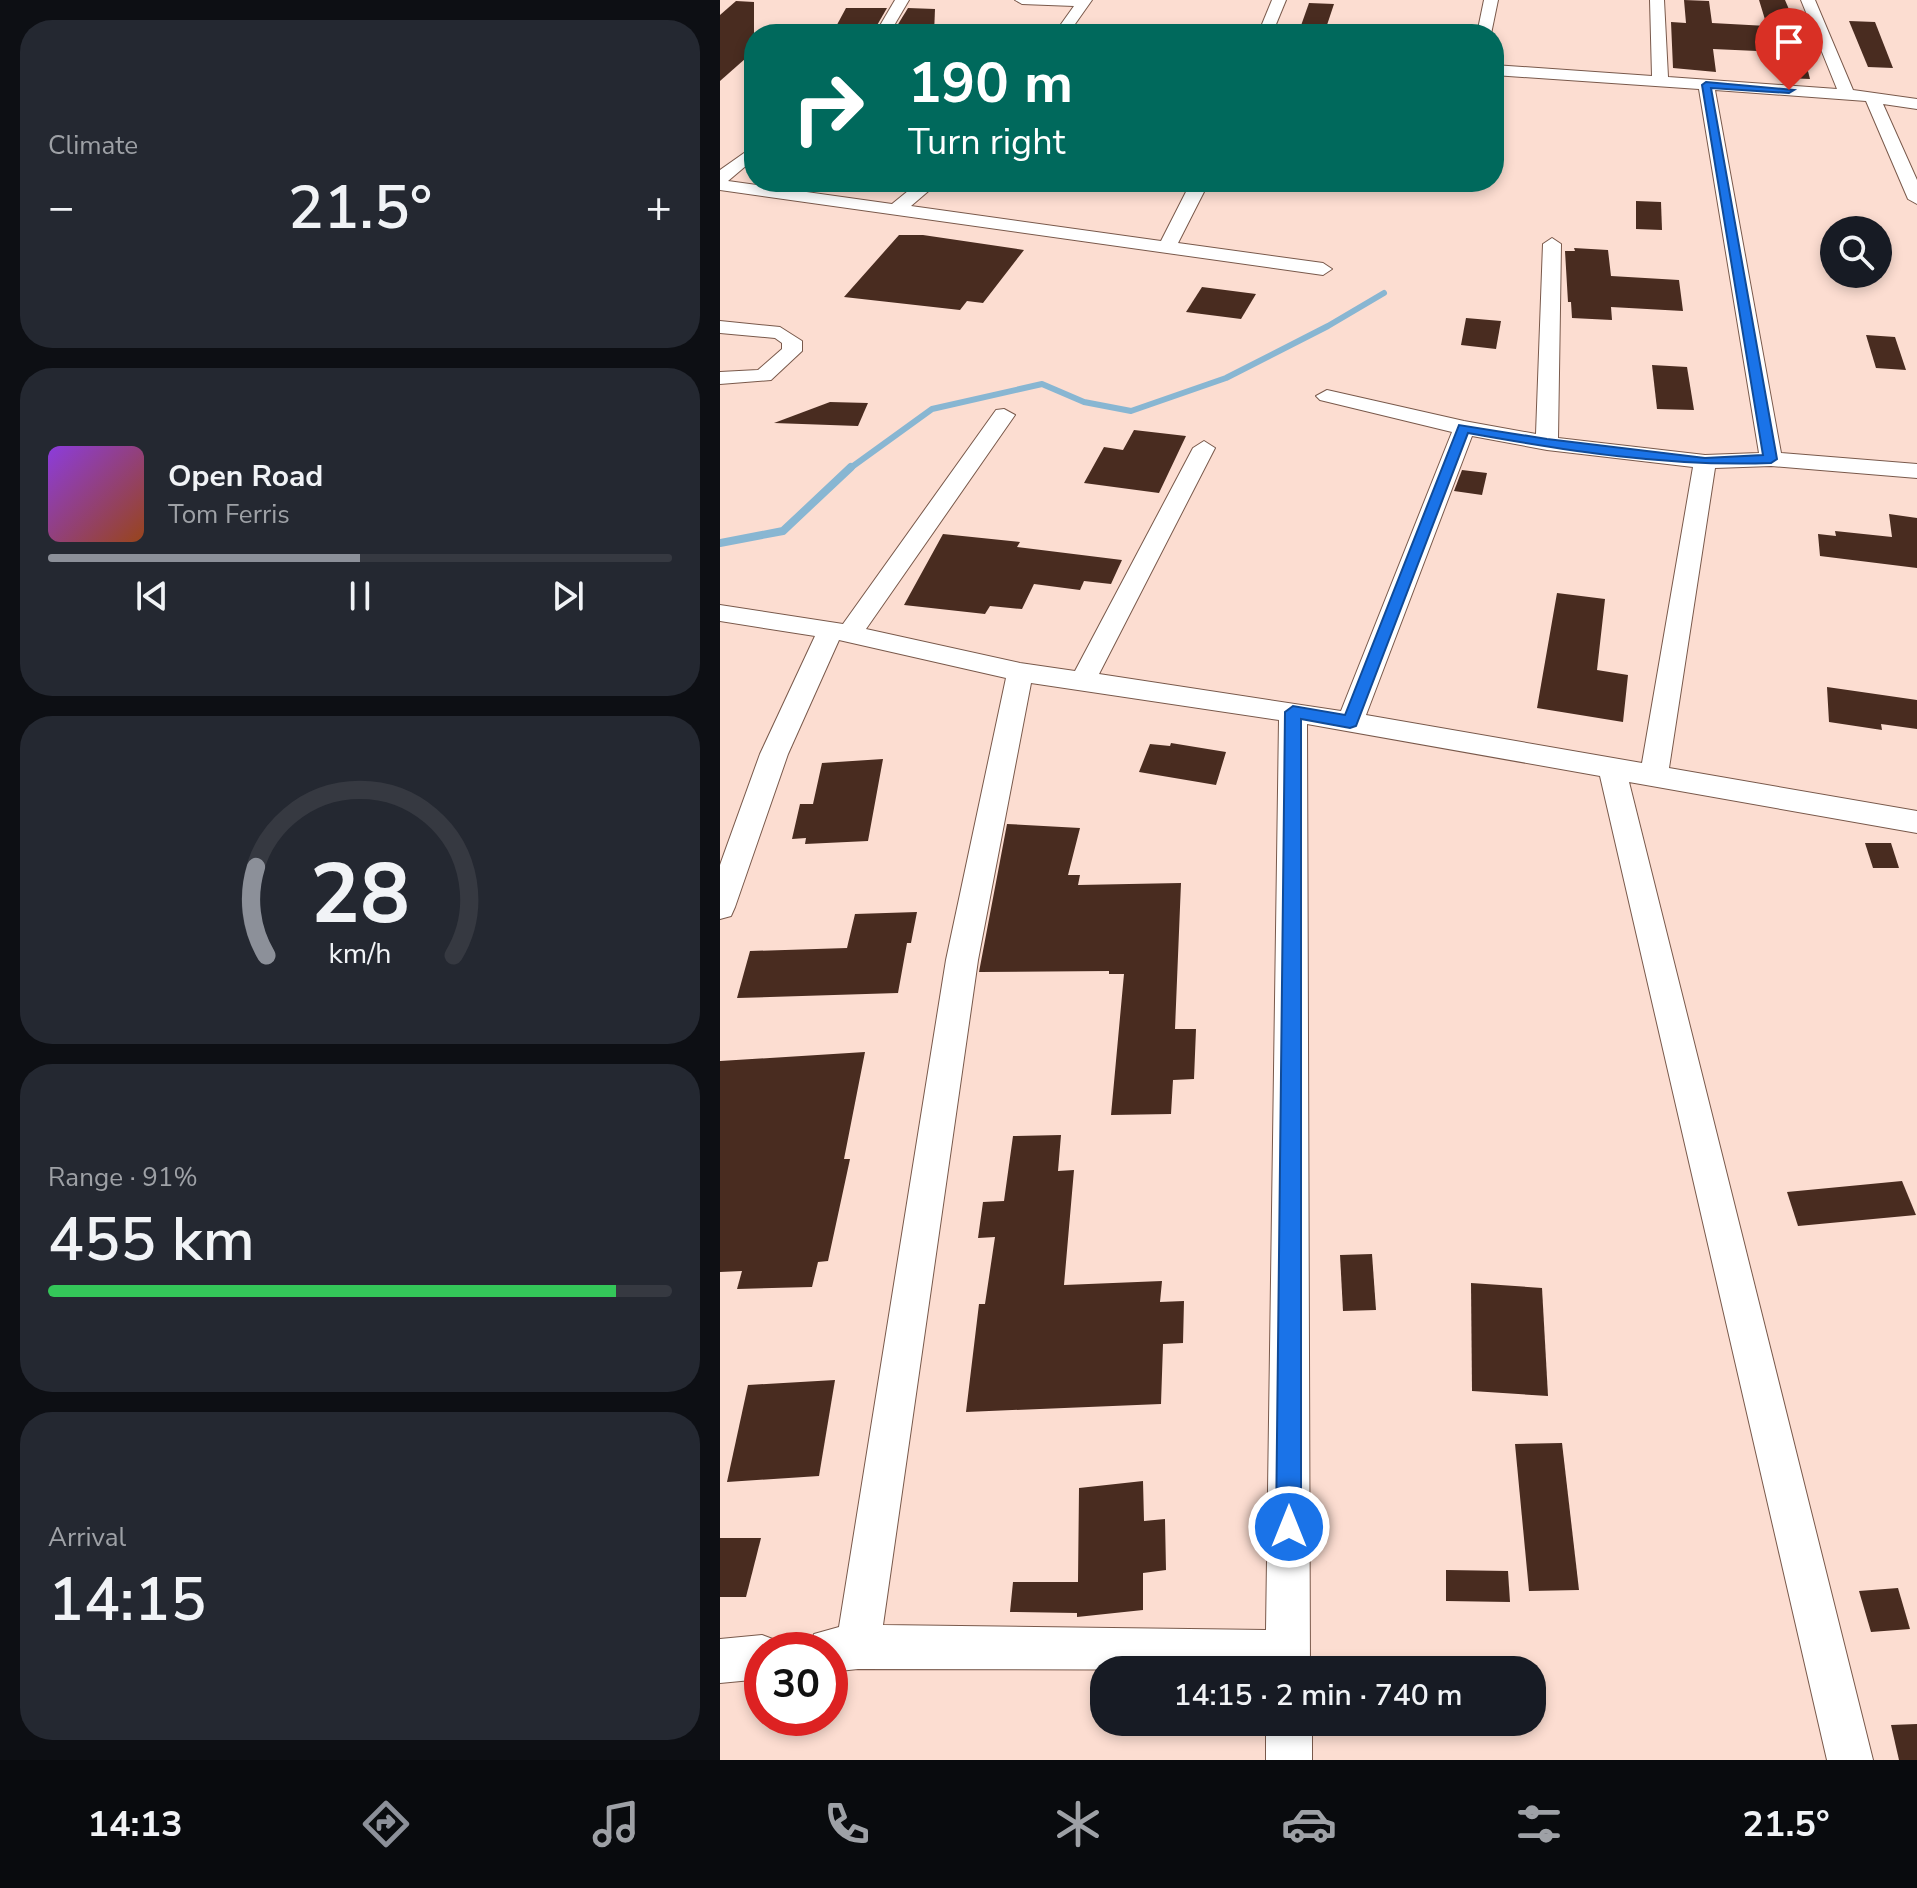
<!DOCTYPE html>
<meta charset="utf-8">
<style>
:root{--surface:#171b24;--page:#242831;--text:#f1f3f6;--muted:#9ea1a6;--line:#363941;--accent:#8c9099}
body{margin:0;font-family:"Nunito Sans",sans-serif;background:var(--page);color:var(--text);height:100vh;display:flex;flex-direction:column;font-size:30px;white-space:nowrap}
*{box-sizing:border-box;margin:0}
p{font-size:26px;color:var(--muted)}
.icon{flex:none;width:44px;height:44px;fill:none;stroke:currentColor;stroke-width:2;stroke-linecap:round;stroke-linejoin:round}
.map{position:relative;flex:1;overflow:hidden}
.details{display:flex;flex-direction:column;gap:20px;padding:20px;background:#0d0f14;width:720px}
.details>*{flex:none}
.top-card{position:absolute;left:24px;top:24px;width:760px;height:168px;border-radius:32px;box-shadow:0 4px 12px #0003;background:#00695c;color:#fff;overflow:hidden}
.buttons{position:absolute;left:1100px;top:216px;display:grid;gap:16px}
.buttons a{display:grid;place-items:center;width:72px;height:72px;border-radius:50%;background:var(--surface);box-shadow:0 4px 12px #0003;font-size:40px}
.speed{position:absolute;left:24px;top:1632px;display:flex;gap:16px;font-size:40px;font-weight:700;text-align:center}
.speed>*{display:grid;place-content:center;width:104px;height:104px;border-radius:50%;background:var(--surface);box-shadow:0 4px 12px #0003;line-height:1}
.speed .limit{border:12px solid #d22;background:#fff;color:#111}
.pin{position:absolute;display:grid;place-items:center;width:68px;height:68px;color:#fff;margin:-82px -34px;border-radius:50% 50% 50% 0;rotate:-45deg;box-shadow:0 0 8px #0007}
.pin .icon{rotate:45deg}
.me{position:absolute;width:88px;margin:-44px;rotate:0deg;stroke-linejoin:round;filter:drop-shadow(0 0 6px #0008)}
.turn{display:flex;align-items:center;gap:28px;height:168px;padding:0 32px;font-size:36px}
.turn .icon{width:104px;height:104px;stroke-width:2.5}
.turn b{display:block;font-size:56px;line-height:68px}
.big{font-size:60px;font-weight:600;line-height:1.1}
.details .card{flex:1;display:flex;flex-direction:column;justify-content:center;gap:12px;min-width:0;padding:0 28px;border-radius:32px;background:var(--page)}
.details .dial{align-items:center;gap:0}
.dial svg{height:208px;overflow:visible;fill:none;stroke:var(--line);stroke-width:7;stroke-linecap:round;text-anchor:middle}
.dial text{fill:var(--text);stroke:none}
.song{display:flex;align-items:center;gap:24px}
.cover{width:96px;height:96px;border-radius:12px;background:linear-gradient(135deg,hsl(270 70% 55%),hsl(20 70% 35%))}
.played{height:8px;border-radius:4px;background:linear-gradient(90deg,var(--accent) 50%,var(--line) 50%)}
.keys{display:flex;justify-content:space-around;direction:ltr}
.heat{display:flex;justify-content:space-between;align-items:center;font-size:44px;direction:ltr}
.charge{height:12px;border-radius:6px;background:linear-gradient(90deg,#34c759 91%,var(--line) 0)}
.trip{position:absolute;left:370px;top:1656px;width:456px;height:80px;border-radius:32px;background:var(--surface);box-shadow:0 4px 12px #0003;font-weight:600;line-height:80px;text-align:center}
.tabs{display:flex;height:128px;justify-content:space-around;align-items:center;background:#090b0e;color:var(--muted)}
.tabs .icon{width:56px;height:56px}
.tabs .selected{color:var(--accent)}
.tabs b{font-size:36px;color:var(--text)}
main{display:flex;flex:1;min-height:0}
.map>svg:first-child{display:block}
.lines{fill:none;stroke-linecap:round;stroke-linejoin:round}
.stream-far1{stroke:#88b6d2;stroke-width:6}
.stream{stroke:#88b6d2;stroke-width:8}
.building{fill:#492c20}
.street-casing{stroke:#79594b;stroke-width:2}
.street{fill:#fff;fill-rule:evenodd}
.route{fill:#1a73e8;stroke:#114b97;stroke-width:2}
</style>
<main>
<section class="details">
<div class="card"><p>Climate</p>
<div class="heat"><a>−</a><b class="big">21.5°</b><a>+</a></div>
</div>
<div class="card">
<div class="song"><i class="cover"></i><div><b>Open Road</b><p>Tom Ferris</p></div></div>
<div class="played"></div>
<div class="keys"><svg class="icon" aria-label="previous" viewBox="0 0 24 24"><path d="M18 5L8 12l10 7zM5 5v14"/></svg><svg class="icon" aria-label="pause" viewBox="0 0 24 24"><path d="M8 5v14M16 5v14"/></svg><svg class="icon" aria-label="next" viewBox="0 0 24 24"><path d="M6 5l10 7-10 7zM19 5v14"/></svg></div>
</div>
<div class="card dial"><svg viewBox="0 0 100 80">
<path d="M14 69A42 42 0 1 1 86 69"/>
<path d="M14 69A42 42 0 0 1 10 35" stroke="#8c9099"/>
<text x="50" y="56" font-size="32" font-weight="700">28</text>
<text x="50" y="72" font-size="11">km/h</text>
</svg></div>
<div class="card"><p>Range · 91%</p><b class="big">455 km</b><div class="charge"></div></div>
<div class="card"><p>Arrival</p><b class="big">14:15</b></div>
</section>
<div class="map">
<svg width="1197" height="1760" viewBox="0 0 1197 1760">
<rect width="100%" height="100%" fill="#fcddd1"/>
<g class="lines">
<path class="stream-far1" d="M129,469L212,409L322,384L364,402L411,411L506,378L608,326L664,293"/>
<path class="stream" d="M0,543L63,531L131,467"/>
</g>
<g class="building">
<path d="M964,0L989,1L992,23L1047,26L1039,0H1065L1077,28L1090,79L1065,78L1059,52L993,49L996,72L953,68L951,22L966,23Z"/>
<path d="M16,1L34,2V51L0,81V15Z"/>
<path d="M589,3L614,4L604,34H578Z"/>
<path d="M126,8H167L152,34H112Z"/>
<path d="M188,8L215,9L214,34H172Z"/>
<path d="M1129,21L1155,22L1173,68L1148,67Z"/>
<path d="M916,201L941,202L942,230L916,229Z"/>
<path d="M179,235H203L304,250L263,303L247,301L240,310L124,297Z"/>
<path d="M854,248L888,250L891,276L959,280L963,311L891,307L892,320L852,318L851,302H848L845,251H855Z"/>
<path d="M482,287L536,294L521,319L466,312Z"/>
<path d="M746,318L781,321L776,349L741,345Z"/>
<path d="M1146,335L1175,337L1186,370L1156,368Z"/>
<path d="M932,365L967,367L974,410L937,409Z"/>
<path d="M110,402L148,403L138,426L54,423Z"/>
<path d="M414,430L466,436L439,493L364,483L384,447L403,450Z"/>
<path d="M742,470L767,473L762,495L734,491Z"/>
<path d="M1169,514L1197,518V568L1100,556L1098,534L1116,536L1115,531L1172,537Z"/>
<path d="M223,534L300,542L297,547L402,560L391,584L364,581L360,590L314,584L302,609L270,606L265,614L184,605Z"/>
<path d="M837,593L885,599L877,670L908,675L903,722L817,708Z"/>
<path d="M1107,687L1197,700V729L1161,724L1162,730L1109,722Z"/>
<path d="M451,743L506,752L496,785L419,772L430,744L450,746Z"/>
<path d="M163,759L148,841L85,844L86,838L72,839L80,804H93L102,763Z"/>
<path d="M287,824L360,828L348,875H360L358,885L461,883L455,1029H476L474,1079L453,1080L451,1114L391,1115L404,974H389V971L259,972Z"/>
<path d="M1145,843H1171L1179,868H1153Z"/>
<path d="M197,912L191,943H187L178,993L17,998L30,951L127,948L135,914Z"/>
<path d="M145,1052L124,1159H130L108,1261L98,1262L92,1287L17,1289L22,1271L0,1272V1061Z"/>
<path d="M341,1135L338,1171L354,1170L344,1285L442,1281L440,1302L464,1301L463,1343L443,1344L441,1404L246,1412L259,1304H265L275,1237L258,1238L263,1202L284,1201L293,1136Z"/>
<path d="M1182,1181L1196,1215L1078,1226L1067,1192Z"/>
<path d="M652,1254L656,1310L623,1311L620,1255Z"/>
<path d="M751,1283L822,1288L828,1396L752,1391Z"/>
<path d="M115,1380L99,1476L7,1482L28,1385Z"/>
<path d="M842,1443L859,1590L809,1591L795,1444Z"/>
<path d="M423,1481L424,1521L445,1519L446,1570L423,1573V1610L357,1617V1613L290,1612L293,1582H358L359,1488Z"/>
<path d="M0,1538H41L26,1597H0Z"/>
<path d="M726,1570L788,1571L790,1602L726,1601Z"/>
<path d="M1178,1588L1190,1629L1151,1632L1139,1591Z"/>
<path d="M1197,1724V1760H1179L1171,1725Z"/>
</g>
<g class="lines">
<g class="street-casing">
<g id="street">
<path d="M175,0H189L169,34H155Z"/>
<path d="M295,0H372L348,34H334L354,6L302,4Z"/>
<path d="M552,0H566L552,34H538Z"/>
<path d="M764,0H778L771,34H757Z"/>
<path d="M930,0H944L948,77L1117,89L1081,0H1095L1133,90L1197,99V109L1163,104L1197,180V204L1188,199L1146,101L995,90L1061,453L1197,464V478L1051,466L995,468L949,768L1197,811V833L909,782L1153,1760H1107L880,776L587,724L590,1670L138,1669L110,1672V1650H88L94,1634L119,1627L226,960L286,678L119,640L68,754L15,907L11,916L0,919V865L40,754L95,636L0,621V605L123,624L276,410L284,409L295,415L146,629L300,663L355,671L473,448L484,441L495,448L379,674L621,711L732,432L600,400L596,396L607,390L744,421L816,434L823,244L832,238L841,244L838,438L985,455L1039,453L979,89L774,75V65L932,76ZM752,436L827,450L973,467L922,763L646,715ZM311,683L559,720L546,1630L163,1625L258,960Z"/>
<path d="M34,146V159L8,181L172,204L199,182H219L191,206L441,241L471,182H489L458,243L603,263L612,269L603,275L0,190V170Z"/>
<path d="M0,321L60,327L82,341V351L51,380L0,384V372L38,370L62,349V343L55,338L0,333Z"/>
<path d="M42,1635L58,1641L61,1650H42V1679L0,1683V1639Z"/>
<rect x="546" y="1722" width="46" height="38"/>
</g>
</g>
<use href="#street" class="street"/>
</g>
<path class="route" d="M986,82L1074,90L1069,93L991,88L1057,459L1051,463C949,467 848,451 748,433L636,726L630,728L581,719V1527L578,1536L569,1540L560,1536L556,1527L565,712L573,706L625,715L739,425L827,439L985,458L1043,455L982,85Z"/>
</svg>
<div class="buttons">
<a><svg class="icon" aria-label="search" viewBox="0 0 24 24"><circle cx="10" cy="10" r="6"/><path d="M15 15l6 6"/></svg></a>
</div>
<div class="speed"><div class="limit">30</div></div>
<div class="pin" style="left:1069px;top:90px;background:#d93025"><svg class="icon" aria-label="arrive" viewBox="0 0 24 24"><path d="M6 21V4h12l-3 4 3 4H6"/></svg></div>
<svg class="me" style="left:569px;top:1527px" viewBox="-20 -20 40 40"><circle r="17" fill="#1a73e8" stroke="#fff" stroke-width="3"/><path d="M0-11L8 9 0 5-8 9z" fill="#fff"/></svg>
<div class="trip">14:15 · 2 min · 740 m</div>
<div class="top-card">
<div class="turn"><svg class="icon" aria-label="right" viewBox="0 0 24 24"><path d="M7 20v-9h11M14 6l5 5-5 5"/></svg><div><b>190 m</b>Turn right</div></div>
</div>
</div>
</main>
<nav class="tabs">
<b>14:13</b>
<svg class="icon selected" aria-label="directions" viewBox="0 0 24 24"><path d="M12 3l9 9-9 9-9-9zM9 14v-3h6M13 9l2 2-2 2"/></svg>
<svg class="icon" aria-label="music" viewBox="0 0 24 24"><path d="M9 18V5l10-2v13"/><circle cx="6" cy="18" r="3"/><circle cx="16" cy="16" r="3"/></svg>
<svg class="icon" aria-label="phone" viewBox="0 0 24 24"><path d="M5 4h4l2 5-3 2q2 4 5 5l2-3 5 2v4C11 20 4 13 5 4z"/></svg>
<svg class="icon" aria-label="climate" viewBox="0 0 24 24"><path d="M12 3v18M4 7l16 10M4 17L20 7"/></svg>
<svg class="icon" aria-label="car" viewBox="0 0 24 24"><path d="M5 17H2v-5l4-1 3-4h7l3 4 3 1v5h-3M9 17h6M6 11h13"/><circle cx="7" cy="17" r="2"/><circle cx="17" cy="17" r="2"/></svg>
<svg class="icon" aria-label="filters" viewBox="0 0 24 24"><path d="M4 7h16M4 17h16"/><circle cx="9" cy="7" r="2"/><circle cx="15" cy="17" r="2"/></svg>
<b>21.5°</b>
</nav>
